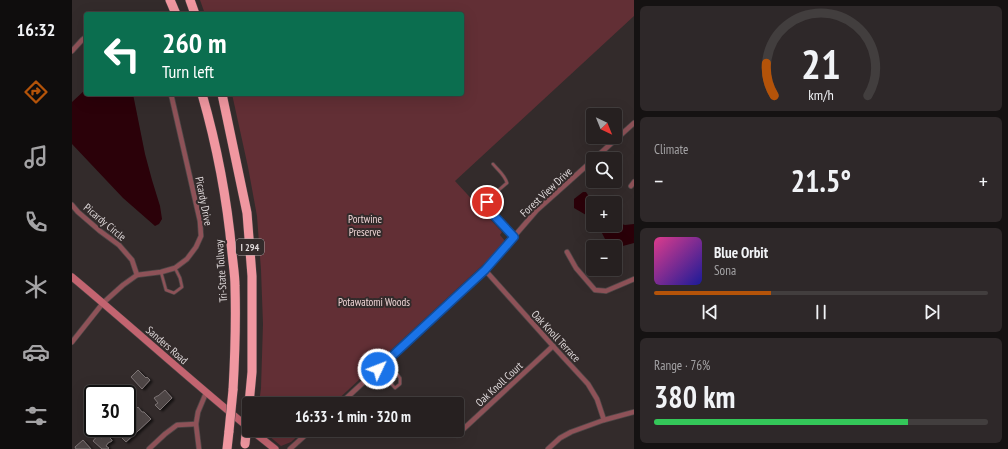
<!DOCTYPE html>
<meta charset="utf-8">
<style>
:root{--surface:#262020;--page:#2e2829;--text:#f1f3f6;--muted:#a4a3a5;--line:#423e3e;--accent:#b45309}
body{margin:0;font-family:"PT Sans Narrow",sans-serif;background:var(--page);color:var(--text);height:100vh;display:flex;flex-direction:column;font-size:15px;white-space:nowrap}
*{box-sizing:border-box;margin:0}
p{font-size:13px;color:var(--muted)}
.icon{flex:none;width:22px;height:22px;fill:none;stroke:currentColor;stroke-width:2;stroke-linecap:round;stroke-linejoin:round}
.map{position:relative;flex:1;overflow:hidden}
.side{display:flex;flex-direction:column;gap:6px;padding:6px;background:#151212;width:374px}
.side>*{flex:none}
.guide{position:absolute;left:12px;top:12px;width:380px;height:84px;border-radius:4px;box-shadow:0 4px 16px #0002,0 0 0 1px var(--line);background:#0b6e4f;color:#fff;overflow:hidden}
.needle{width:26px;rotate:137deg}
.fabs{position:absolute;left:514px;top:108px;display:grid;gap:8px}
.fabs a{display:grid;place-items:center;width:36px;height:36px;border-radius:4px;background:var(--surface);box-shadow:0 4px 16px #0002,0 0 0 1px var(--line);font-size:20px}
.speed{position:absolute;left:12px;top:385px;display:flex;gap:8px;font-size:20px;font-weight:700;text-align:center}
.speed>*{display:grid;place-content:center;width:52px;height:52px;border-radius:50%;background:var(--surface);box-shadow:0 4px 16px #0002,0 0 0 1px var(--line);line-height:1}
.speed .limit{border:2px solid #111;border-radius:6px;background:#fff;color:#111}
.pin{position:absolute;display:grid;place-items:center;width:34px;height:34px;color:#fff;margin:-17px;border:2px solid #fff;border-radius:50%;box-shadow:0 1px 4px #0007}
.me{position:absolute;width:44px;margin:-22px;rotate:47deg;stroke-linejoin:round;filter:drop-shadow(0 0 3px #0008)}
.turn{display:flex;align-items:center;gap:14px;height:84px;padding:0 12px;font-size:18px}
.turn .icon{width:52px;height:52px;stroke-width:2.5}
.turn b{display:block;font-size:28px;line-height:34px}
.big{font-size:30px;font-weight:600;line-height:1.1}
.side .widget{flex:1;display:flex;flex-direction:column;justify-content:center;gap:6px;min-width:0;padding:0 14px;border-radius:6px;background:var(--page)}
.side .dial{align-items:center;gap:0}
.dial svg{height:104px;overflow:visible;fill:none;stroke:var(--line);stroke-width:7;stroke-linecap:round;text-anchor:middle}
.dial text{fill:var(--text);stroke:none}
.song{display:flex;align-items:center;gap:12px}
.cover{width:48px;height:48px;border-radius:6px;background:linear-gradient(135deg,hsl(330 70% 55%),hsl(240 70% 35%))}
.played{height:4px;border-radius:2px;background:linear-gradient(90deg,var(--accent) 35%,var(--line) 35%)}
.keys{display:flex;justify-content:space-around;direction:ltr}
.heat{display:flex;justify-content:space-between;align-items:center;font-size:22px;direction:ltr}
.charge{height:6px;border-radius:3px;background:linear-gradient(90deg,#34c759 76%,var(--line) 0)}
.trip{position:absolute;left:170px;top:397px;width:222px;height:40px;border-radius:4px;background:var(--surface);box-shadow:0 4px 16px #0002,0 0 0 1px var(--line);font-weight:600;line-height:40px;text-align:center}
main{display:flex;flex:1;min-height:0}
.dock{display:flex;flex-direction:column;width:72px;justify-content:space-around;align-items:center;background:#0f0d0d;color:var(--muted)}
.dock .icon{width:28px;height:28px}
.dock .selected{color:var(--accent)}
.dock b{font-size:18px;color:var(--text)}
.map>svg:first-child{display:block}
.green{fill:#622f35}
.water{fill:#2b0109}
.building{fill:#4d4445;stroke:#7d7475;filter:url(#shadow)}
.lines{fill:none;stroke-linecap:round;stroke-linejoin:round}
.lane-casing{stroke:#4f4747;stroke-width:4}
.street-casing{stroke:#4f4747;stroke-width:6}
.secondary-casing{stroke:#4f4747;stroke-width:8}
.highway-casing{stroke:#4f4747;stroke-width:10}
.lane{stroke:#8e5258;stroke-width:2.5}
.street{stroke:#8e5258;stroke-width:4.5}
.secondary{stroke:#c36470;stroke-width:7}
.highway{stroke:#f097a0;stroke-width:9}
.highway-bridge-casing{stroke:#4f4747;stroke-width:10;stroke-linecap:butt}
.highway-bridge{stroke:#f097a0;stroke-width:9}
.route-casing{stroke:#114b97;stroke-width:10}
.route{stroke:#1a73e8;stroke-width:7}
.labels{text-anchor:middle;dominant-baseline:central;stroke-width:4;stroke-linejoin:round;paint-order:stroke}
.shield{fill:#332b2b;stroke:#aba5a6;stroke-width:1}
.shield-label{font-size:10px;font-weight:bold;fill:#dfd9da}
.street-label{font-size:11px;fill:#dfd9da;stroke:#332b2b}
.park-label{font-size:11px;fill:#efd5d6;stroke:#332b2b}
</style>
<main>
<nav class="dock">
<b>16:32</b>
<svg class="icon selected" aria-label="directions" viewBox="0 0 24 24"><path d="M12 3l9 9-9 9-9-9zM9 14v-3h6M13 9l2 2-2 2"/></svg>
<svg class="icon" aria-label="music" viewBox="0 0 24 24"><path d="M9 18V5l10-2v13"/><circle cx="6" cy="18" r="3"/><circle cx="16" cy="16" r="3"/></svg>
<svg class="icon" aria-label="phone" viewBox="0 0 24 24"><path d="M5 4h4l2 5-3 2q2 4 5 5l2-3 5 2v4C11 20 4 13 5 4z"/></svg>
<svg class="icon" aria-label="climate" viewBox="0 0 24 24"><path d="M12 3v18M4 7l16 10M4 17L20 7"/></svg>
<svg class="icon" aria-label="car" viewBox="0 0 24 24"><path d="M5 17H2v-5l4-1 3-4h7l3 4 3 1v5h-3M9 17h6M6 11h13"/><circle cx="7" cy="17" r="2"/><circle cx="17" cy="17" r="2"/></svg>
<svg class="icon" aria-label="filters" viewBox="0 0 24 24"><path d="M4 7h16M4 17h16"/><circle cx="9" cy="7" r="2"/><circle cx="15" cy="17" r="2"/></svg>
</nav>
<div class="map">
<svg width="562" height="449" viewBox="0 0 562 449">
<defs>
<filter id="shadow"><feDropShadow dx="2.5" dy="1.5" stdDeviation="1" flood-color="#0009"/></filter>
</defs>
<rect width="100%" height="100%" fill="#332b2b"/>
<g class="green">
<path d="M128,0H562V16L383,181L430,232L428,235L433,241L415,261L261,404H187L189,388L191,324L189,270L185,216L176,167L160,94H390V14H133Z"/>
<path d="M190,430H232L219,442L209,446Z"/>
</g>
<g class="water">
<path d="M14,89V94H61L73,154L80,180L88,206L90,219L87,224L83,226L51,198L0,144V102Z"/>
<path d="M511,192H514L521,203V219L502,208V199Z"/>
<path d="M543,222L553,225L562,224V243L543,248L537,247L526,225H543Z"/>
</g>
<g class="building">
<path d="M66,370L74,378L75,377L78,380L70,389L59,377Z"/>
<path d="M93,390L100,398L88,410L83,405L86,403L82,398L85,396H86Z"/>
<path d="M66,407L70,412H72L79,419L54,442L46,434L48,433L43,428H55V418Z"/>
<path d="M33,430L39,437L38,438L40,440V441L36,443L34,446L37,448L36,449H30L21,441L26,435L29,438L32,436L30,433Z"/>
<path d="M11,440L19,449H4L3,447Z"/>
</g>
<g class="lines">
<g class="lane-casing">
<g id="lane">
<path d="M421,164C426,170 433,175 435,183C428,189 418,196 414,205L415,208L441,237"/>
<path d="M89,272L94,290L102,293L110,287L108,278L103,268"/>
<path d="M306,369L323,388L328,384V378L315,361"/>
</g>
</g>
<g class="street-casing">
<g id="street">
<path d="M0,51L10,40L14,37"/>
<path d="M522,159L562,123"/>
<path d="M559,186L562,182"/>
<path d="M0,205L6,212L28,231L47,245L60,260L65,275"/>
<path d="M495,252L504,268L523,290L534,291L562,279"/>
<path d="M413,270L481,346L516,384L525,399L532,420"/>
<path d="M0,342L31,303L51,285L65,275L89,272L103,268L115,259L124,247L129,236L128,221L99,94"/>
<path d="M268,404L413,270L465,210L521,160"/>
<path d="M385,435L481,346"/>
<path d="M77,449L93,434L105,425L124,424"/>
<path d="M127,449L124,424L126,412L134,393"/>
<path d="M218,449L239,430"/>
<path d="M476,449L488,438L499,432L532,420L562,412"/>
</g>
</g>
<g class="secondary-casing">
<g id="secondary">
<path d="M0,277C60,327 117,379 177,428"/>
<path d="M179,430L203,449"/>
</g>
</g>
<g class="highway-casing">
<g id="highway">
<path d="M98,0L104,14"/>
<path d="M118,0L123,14"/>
<path d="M130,94C145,146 155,199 160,253C161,264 163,275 163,286C164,321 163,355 161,390"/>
<path d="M150,94L175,213L180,276V372L177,404"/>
<path d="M155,449L157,431"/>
</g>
</g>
<use href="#lane" class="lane"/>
<use href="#street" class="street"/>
<use href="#secondary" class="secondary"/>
<use href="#highway" class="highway"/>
<g class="highway-bridge-casing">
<g id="highway-bridge">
<path d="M157,431L161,390"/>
<path d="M173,444L177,405"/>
</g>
</g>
<use href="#highway-bridge" class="highway-bridge"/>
</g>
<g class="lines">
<g class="route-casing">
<path id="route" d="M306,369L413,270L442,237L415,208L414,205L415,202"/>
</g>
<use href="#route" class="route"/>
</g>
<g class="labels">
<rect class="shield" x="164" y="239" width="28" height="16" rx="3"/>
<g class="shield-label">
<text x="178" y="247">I 294</text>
</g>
<g class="street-label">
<text transform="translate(474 192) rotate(-43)">Forest View Drive</text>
<text transform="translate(132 201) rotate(79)">Picardy Drive</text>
<text transform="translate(33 222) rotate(40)">Picardy Circle</text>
<text transform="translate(149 271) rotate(-94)">Tri-State Tollway</text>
<text transform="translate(484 336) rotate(47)">Oak Knoll Terrace</text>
<text transform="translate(95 345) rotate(41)">Sanders Road</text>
<text transform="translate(427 384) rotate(-43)">Oak Knoll Court</text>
</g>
<g class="park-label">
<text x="293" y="219">Portwine<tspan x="293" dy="13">Preserve</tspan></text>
<text x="302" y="302">Potawatomi Woods</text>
</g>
</g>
</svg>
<div class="fabs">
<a><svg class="needle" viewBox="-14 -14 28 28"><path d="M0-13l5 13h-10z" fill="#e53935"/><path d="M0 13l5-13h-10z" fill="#a4a3a5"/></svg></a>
<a><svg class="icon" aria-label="search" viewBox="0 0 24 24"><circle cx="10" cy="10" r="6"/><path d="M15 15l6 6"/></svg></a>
<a>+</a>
<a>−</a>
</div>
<div class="speed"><div class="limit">30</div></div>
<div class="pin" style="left:415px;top:202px;background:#d93025"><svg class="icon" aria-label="arrive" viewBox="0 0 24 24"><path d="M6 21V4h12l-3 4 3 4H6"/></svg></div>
<svg class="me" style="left:306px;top:369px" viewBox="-20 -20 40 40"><circle r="17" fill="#1a73e8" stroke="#fff" stroke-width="3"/><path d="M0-11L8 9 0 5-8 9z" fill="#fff"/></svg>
<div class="trip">16:33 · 1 min · 320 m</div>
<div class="guide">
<div class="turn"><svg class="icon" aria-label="left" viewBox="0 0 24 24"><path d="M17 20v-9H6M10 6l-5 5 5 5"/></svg><div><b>260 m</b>Turn left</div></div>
</div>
</div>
<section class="side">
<div class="widget dial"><svg viewBox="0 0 100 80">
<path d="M14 69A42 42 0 1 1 86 69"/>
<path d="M14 69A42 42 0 0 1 8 44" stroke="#b45309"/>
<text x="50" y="56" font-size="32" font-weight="700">21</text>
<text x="50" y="72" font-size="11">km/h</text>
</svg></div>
<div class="widget"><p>Climate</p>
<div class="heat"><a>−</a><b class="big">21.5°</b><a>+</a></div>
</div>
<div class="widget">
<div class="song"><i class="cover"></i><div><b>Blue Orbit</b><p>Sona</p></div></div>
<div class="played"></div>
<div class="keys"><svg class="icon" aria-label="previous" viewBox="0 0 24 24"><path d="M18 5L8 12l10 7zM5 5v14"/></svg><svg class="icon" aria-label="pause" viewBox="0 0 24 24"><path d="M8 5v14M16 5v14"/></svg><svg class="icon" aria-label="next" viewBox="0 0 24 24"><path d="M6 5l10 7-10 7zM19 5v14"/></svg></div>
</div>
<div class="widget"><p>Range · 76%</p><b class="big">380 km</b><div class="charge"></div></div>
</section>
</main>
